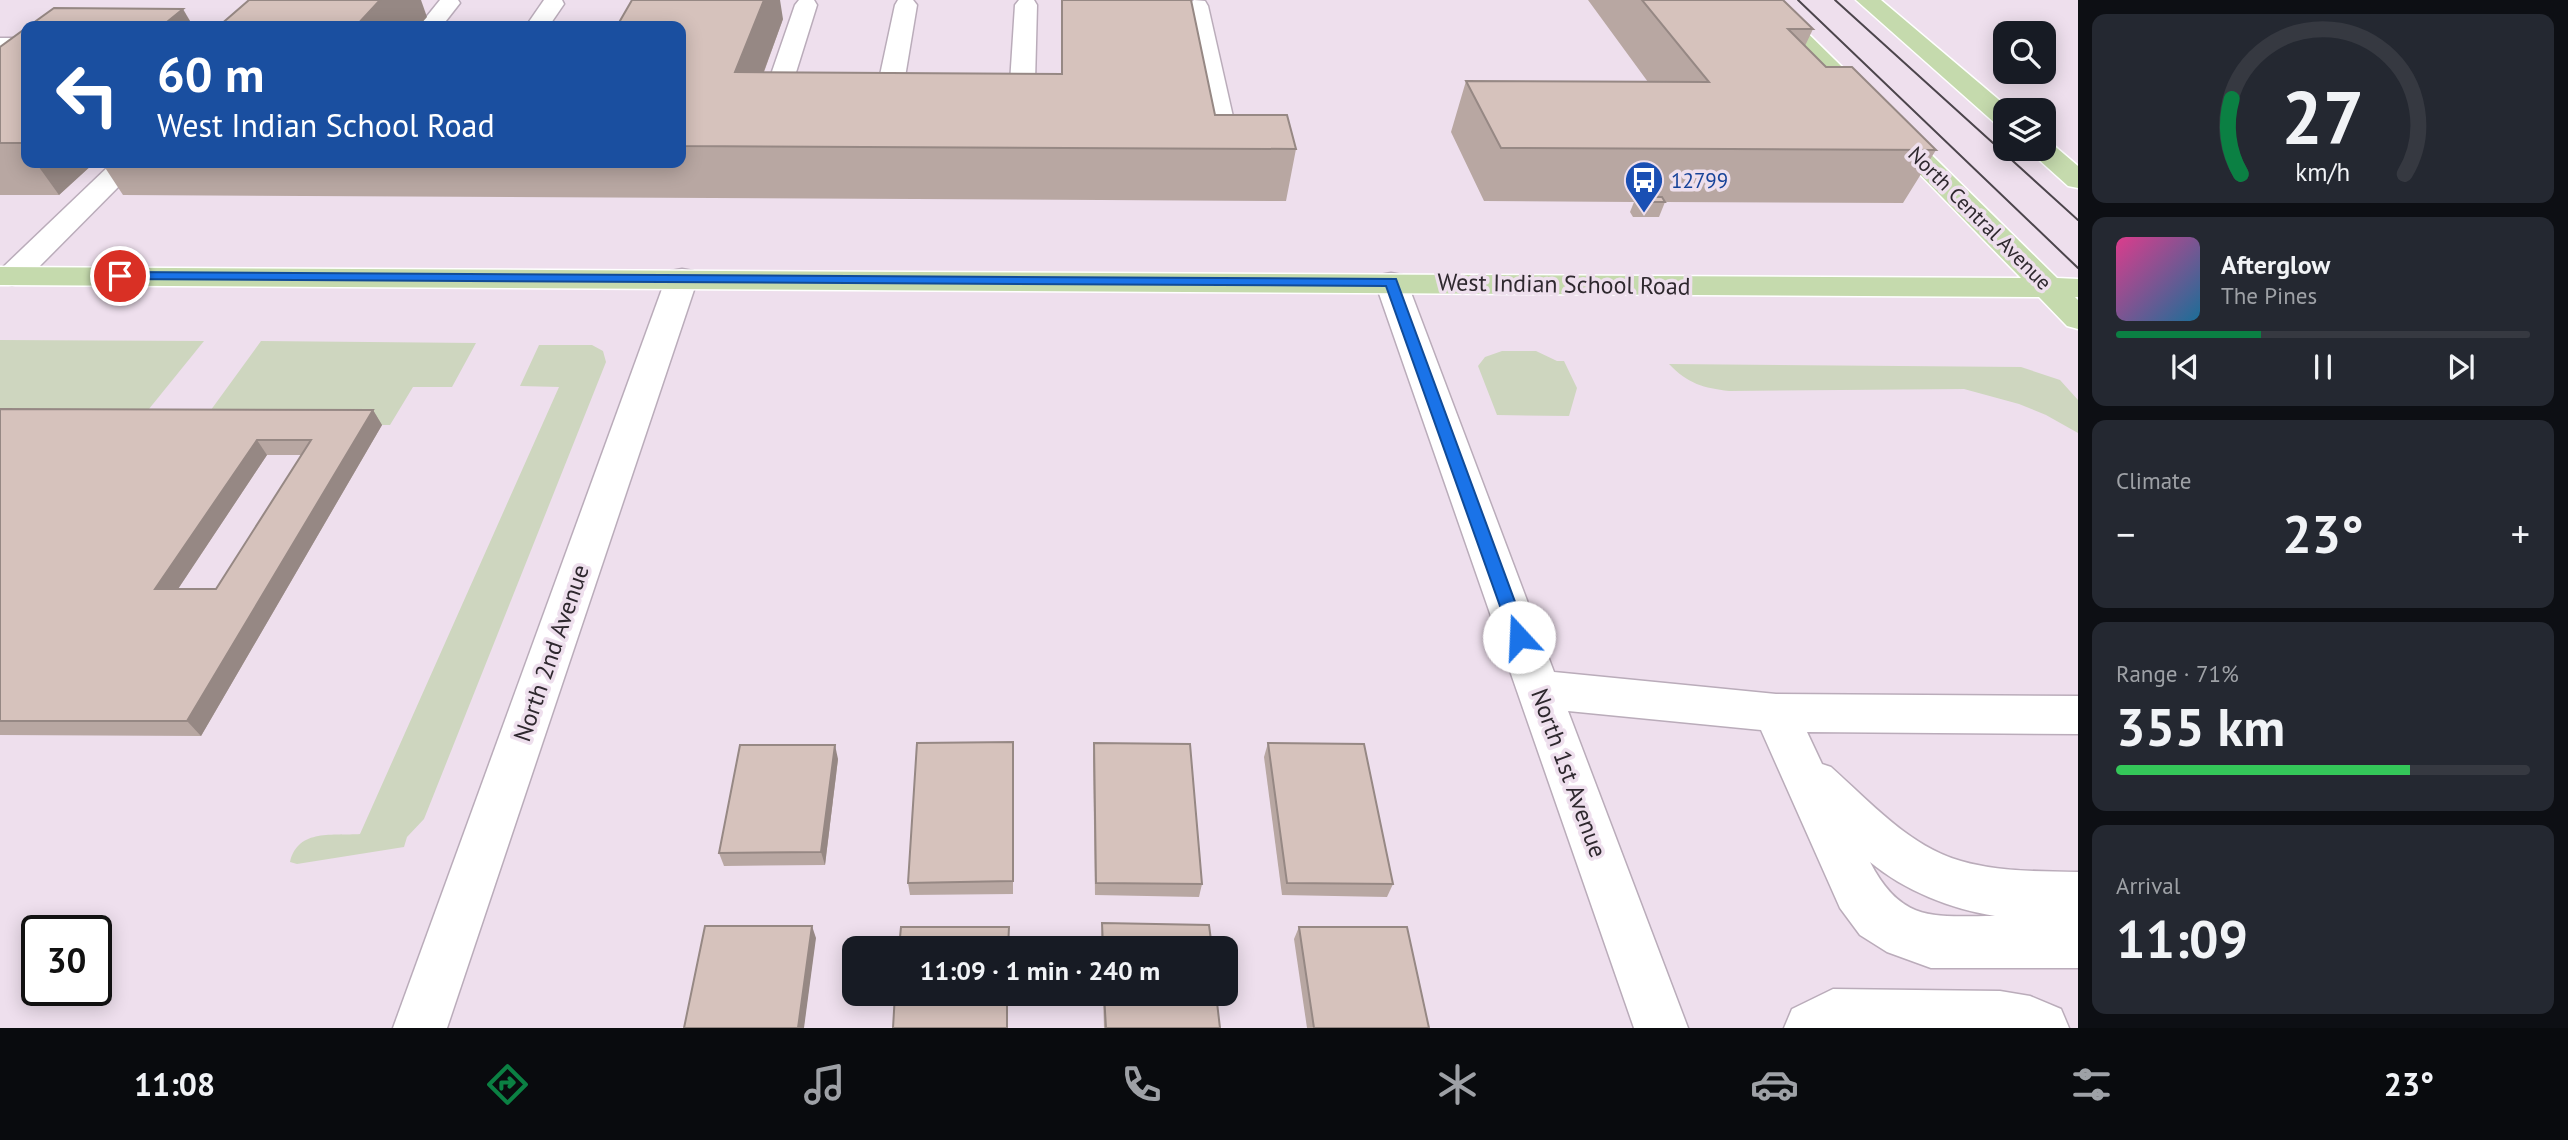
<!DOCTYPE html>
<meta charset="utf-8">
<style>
:root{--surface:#171b24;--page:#242831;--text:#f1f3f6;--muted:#9ea1a6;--line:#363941;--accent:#0b8043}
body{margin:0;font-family:"PT Sans",sans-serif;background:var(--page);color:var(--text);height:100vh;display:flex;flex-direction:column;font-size:26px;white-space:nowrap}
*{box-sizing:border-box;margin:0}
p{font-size:23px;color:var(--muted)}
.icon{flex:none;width:38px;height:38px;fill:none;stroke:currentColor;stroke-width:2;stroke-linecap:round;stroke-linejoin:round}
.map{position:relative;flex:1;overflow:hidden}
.side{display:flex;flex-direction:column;gap:14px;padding:14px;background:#0d0f14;width:490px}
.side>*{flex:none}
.banner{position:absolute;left:21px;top:21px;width:665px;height:147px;border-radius:14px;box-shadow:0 4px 18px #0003;background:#1a4fa0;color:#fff;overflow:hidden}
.fabs{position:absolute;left:1993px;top:21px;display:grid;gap:14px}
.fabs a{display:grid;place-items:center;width:63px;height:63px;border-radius:14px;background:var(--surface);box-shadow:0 4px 18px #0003;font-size:35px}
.speed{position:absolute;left:21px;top:915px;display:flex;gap:14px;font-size:35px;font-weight:700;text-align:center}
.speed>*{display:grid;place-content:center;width:91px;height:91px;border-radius:50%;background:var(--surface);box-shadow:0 4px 18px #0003;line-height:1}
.speed .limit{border:4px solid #111;border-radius:10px;background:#fff;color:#111}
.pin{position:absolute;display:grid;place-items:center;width:60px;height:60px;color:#fff;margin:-30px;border:4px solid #fff;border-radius:50%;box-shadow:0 2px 7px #0007}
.me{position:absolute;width:77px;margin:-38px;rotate:340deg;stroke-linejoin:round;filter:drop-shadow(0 0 5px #0008)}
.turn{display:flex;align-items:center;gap:24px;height:147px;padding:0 21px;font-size:32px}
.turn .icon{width:91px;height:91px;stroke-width:2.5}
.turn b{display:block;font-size:49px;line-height:60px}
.big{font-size:52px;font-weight:600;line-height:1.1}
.side .tile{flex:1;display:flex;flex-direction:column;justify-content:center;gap:10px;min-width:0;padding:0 24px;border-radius:14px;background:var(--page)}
.side .dial{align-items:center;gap:0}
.dial svg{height:182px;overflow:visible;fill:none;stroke:var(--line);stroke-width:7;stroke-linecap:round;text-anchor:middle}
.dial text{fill:var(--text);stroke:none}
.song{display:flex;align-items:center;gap:21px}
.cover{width:84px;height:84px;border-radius:10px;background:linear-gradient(135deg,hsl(330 70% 55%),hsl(200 70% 35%))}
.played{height:7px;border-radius:4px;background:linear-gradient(90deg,var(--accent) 35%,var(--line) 35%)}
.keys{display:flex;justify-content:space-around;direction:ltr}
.heat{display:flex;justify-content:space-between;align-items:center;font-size:38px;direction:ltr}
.charge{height:10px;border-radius:5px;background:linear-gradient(90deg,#34c759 71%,var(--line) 0)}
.trip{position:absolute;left:842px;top:936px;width:396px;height:70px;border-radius:14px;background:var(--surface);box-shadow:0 4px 18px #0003;font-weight:600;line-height:70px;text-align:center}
.tabs{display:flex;height:112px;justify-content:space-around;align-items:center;background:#090b0e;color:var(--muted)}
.tabs .icon{width:49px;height:49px}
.tabs .selected{color:var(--accent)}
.tabs b{font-size:32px;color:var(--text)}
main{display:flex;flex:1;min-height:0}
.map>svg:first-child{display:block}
.green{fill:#ced6bf}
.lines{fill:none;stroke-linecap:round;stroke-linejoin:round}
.minor-casing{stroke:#baacba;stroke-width:3}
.major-casing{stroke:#fff;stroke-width:3}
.minor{fill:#fff;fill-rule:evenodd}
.major{fill:#c5daad;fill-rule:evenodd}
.tram{stroke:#4c454c;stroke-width:2}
.wall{fill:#b8a7a2;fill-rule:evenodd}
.shaded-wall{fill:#968884}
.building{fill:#d6c2bc;stroke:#968884;stroke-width:2;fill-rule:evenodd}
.route{fill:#1a73e8;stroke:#114b97;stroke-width:2}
.labels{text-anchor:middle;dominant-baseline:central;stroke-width:7;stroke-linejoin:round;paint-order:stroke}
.far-transit-label{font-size:21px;fill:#164399;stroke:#eedfed;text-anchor:start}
.far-street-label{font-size:21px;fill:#2e282e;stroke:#eedfed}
.street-label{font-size:24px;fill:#2e282e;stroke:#eedfed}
</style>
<main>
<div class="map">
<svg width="2078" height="1028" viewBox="0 0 2078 1028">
<rect width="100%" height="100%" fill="#eedfed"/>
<g class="green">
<path d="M0,340L204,341L136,425L0,424Z"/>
<path d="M261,341L476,343L452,387H413L390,425H200Z"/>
<path d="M539,345H592L603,351L606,362L424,819L407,837L404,847L297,864L290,862C298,828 334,836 360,834L559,387L520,386Z"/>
<path d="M1502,351H1536L1557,361H1564L1577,388L1569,416L1497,415L1478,366L1485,357Z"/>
<path d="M1669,364L2021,367L2060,380L2078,400V433L2046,415L2019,404L1964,389L1729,391C1704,388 1688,384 1669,364Z"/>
</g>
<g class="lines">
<g class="minor-casing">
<g id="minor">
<path d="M440,0H458L460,3L442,26H419Z"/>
<path d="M544,0H562L564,4L549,26H526Z"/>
<path d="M799,0H814L817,5L783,114L786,118L782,124L773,126L760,124L756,118L795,5Z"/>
<path d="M898,0H913L917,5L903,89L899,94L890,97L881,94L877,89L895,5Z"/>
<path d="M1019,0H1034L1037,5L1034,120L1030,126L1021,128L1006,126L1002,120L1008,114L1015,5Z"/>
<path d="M1194,0L1205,1L1208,6L1243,161L1239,167L1229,169L1219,167L1215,161L1186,6Z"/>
<rect x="0" y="38" width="26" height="14"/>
<path d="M112,163H142L23,283L12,285L1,283V269Z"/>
<path d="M682,269L693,271L698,278L447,1028H393L666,278L671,271Z"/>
<path d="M1391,273L1402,275L1407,282L1554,672L1776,694L2078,696V734L1807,732L1822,764L1831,767C1869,801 1910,847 1961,861C1999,872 2038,871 2078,872V968H1931L1887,952L1860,935L1840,908L1761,730L1568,711L1688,1028H1634L1375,282L1380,275ZM1870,862C1905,891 1951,909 1995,916C1935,916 1902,924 1870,862Z"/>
<path d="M1833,989L2000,991L2030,996L2061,1009L2069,1028H1784L1792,1009Z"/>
</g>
</g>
<g class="major-casing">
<g id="major">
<path d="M1750,0H1774L2057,278L2078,279V297H2075L2078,300V329L2067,326L2039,297L0,285V267L2021,278Z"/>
<path d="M1856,0H1881L2011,110H2006V127L1997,125Z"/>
<path d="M2044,142L2051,143L2078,166V188L2068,186L2027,149H2044Z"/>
</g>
</g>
<use href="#minor" class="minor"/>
<use href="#major" class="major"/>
<g class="tram">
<path d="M1798,0L2078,268"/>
<path d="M1835,0L2078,220"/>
</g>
</g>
<g class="wall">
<path d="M1061,0H1191L1215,115L1296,149L1286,201L123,195L102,163H681V26L783,19L764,72L1061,74Z"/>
<path d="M1588,0H1783L1813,29L1805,46L1826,67L1936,150L1903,203L1665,202L1659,217H1633L1630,212L1634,202L1484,201L1451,132L1466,81L1648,82Z"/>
<path d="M26,28V163H94L59,195H0V47Z"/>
<path d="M0,409L373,410L382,425L201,736L0,735ZM267,455H302L216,589H178Z"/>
<path d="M1013,742V894L910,895L908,883Z"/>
<path d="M1094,743L1202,884L1199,897L1095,895L1093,757Z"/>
<path d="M1268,743L1393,884L1387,897L1282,895L1264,757Z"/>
<path d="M838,759L825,865L724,866L719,853Z"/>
<path d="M1102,923L1212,948H1101Z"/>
<path d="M1299,927L1429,1028H1307L1294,939Z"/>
<path d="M1103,994H1216L1220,1028H1104Z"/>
</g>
<g class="shaded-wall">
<path d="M380,0H421L427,17L419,26H356Z"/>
<path d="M764,0H780L783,19L745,123L735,72Z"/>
<path d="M183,9L193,26H162Z"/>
<path d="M26,139V149L22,143Z"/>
<path d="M36,163H94L59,195Z"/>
<path d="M373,410L382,425L201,736L187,721Z"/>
<path d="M257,440L267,455L168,604L155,589Z"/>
<path d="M835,745L838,759L825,865L821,852Z"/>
<path d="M812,926L816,938L804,1028H798Z"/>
</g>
<g class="building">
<path d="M249,0H380L356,26H219Z"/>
<path d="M632,0H764L735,72L1062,74V0H1191L1215,115H1287L1296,149L681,146V26H617Z"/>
<path d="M1642,0H1783L1813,29H1788L1826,67H1852L1936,150L1501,148L1466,81L1709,82Z"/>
<path d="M54,8L183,9L162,26H29Z"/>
<path d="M26,28V139L22,143H0V47Z"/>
<path d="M1636,197H1662L1665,202H1639Z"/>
<path d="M0,409L373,410L187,721H0ZM257,440H311L216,589H155Z"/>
<path d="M1013,742V881L908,883L917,743Z"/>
<path d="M1094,743L1190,744L1202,884L1096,883Z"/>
<path d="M1268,743L1364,744L1393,884L1287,883Z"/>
<path d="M740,745H835L821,852L719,853Z"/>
<path d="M1102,923L1209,925L1212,948H1103Z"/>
<path d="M705,926H812L798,1028H684Z"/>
<path d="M901,927H1009L1008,948H899Z"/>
<path d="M1299,927H1407L1429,1028H1314Z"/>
<path d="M895,994H1007V1028H893Z"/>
<path d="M1104,994H1216L1220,1028H1106Z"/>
</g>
<path class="route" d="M120,272L1396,279L1528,637L1526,642H1513L1511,637L1386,286L116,279V273Z"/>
<defs>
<g id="bus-pin" transform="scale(2.0125)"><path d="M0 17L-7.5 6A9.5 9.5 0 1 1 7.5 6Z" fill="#1a4fb4" stroke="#eedfed"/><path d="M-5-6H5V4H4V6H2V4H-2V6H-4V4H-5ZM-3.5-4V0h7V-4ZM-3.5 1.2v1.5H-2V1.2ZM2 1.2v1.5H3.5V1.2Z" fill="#fff"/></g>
</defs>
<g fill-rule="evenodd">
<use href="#bus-pin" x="1644" y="180"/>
</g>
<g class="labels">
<g class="far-transit-label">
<text x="1671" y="180">12799</text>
</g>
<g class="far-street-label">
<text transform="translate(1980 218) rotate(45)">North Central Avenue</text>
</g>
<g class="street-label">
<text transform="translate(1564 284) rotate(1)">West Indian School Road</text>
<text transform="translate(551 653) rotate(-71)">North 2nd Avenue</text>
<text transform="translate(1569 773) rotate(70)">North 1st Avenue</text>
</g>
</g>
</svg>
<div class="fabs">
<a><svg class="icon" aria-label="search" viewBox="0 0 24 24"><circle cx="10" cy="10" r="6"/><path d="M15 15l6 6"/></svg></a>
<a><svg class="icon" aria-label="layers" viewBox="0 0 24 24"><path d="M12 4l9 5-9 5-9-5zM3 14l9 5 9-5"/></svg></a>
</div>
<div class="speed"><div class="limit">30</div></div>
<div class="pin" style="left:120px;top:276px;background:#d93025"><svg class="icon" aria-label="arrive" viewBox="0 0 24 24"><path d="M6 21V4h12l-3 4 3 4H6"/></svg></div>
<svg class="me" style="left:1519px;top:637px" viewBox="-20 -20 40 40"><circle r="19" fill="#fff"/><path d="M0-13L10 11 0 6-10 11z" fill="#1a73e8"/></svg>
<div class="trip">11:09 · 1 min · 240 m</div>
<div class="banner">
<div class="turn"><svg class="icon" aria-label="left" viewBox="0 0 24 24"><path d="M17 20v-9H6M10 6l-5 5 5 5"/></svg><div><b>60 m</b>West Indian School Road</div></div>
</div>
</div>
<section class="side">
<div class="tile dial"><svg viewBox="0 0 100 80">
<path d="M14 69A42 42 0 1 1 86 69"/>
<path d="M14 69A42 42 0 0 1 10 36" stroke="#0b8043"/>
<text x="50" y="56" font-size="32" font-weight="700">27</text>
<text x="50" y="72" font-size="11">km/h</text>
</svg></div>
<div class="tile">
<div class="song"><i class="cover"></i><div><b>Afterglow</b><p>The Pines</p></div></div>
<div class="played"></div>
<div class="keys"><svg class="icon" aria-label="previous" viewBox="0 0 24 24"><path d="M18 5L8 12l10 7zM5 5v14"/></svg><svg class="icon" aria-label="pause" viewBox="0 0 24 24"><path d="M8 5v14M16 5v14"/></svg><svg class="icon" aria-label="next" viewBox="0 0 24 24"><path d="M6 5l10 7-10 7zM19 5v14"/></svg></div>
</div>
<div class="tile"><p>Climate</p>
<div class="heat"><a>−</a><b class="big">23°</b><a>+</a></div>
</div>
<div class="tile"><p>Range · 71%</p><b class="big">355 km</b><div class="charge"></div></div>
<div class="tile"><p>Arrival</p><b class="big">11:09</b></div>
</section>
</main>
<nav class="tabs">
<b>11:08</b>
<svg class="icon selected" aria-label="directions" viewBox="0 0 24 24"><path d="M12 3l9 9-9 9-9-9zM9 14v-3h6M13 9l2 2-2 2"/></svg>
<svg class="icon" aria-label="music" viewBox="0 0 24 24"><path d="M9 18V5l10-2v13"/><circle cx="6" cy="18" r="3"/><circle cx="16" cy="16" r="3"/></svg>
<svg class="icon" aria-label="phone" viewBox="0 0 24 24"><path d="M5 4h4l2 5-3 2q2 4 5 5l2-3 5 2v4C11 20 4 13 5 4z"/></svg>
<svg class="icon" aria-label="climate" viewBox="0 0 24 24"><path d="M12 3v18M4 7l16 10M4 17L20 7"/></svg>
<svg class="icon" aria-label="car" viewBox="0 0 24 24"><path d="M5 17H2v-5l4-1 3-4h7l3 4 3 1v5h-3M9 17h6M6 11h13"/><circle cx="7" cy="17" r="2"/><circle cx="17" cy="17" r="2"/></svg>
<svg class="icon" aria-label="filters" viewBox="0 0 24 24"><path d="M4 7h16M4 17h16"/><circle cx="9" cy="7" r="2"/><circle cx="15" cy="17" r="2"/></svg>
<b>23°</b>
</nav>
